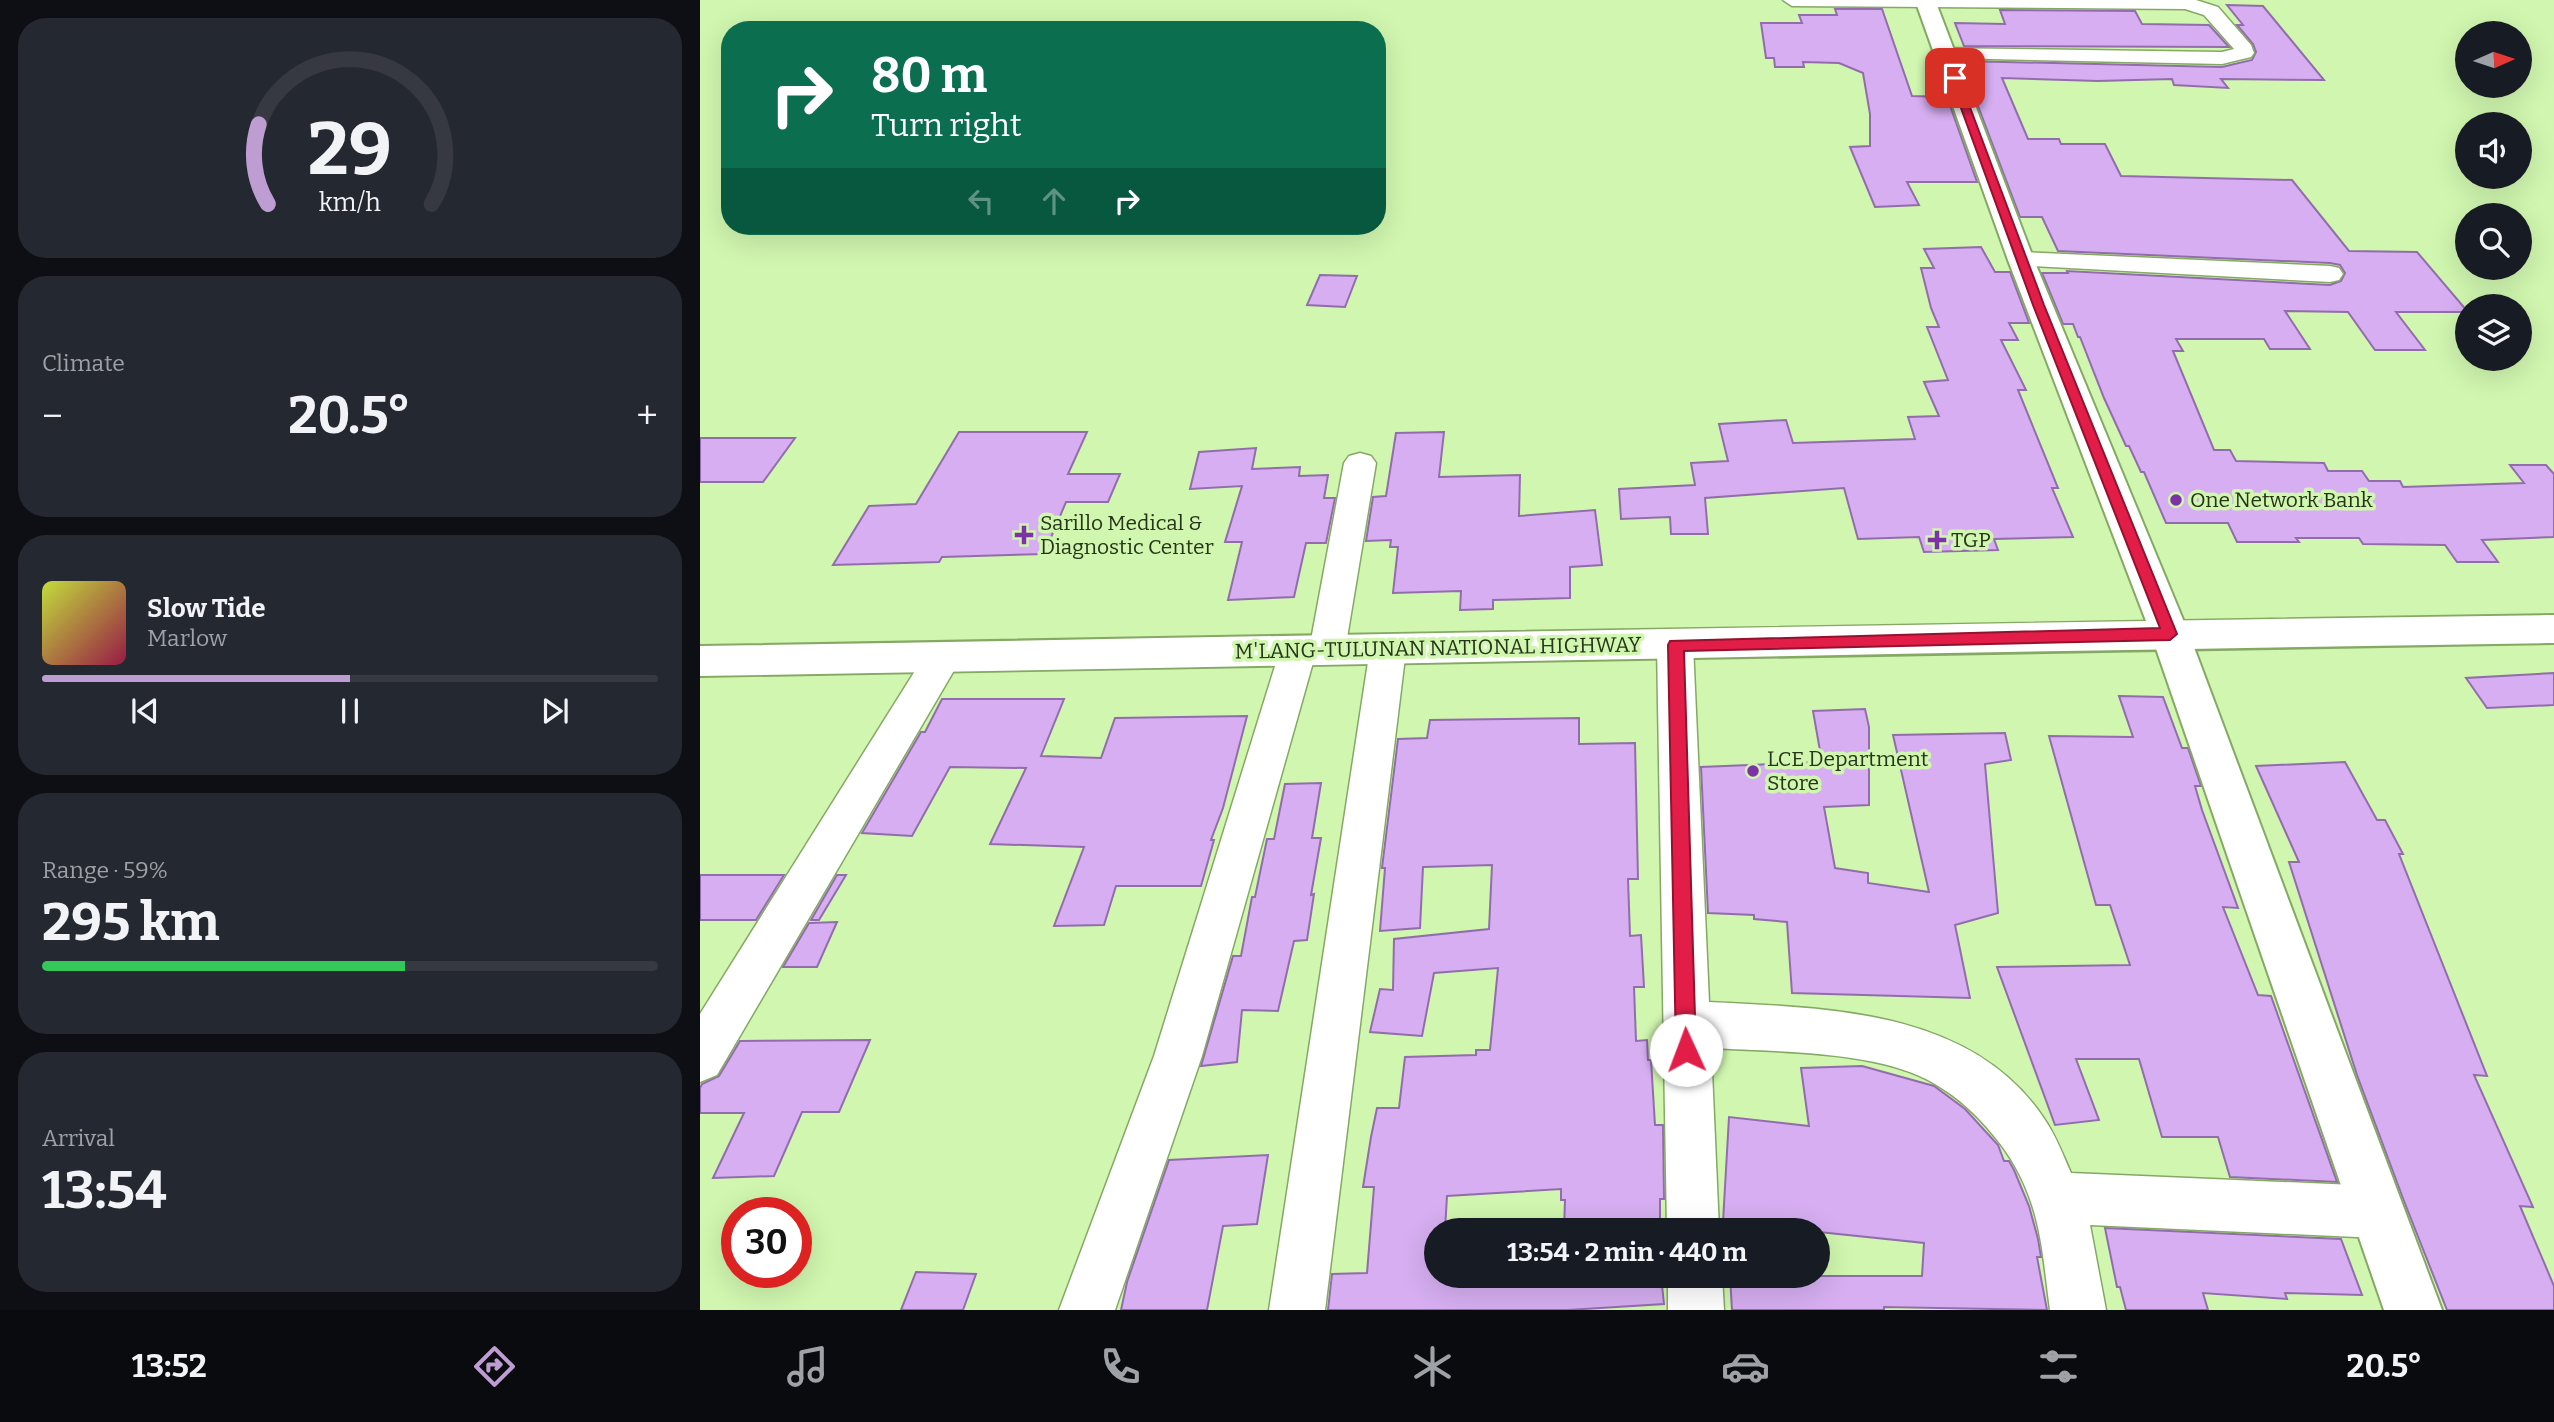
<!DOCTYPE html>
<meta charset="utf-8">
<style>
:root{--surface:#171b24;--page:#242831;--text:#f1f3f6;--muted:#9ea1a6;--line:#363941;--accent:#bd9dd2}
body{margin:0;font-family:Bitter,serif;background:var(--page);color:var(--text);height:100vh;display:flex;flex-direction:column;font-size:26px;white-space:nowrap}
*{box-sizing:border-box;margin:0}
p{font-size:23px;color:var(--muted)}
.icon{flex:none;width:38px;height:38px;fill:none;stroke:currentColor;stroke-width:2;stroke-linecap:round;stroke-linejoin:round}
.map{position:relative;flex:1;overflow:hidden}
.panel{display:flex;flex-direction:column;gap:18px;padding:18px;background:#0d0f14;width:700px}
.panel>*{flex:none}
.top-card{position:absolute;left:21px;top:21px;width:665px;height:214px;border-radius:28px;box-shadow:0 7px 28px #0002;background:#0b6e4f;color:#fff;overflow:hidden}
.needle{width:46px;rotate:87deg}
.buttons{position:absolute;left:1755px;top:21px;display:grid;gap:14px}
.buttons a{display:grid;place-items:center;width:77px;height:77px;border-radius:50%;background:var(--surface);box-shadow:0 7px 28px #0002;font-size:35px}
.speed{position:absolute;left:21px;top:1197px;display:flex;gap:14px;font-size:35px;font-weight:700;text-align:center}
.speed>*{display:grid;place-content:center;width:91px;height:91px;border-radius:50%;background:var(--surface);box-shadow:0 7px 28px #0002;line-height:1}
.speed .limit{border:10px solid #d22;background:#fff;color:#111}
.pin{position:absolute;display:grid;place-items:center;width:60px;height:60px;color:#fff;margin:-30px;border-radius:14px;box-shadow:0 4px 10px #0006}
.me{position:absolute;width:77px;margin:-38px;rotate:358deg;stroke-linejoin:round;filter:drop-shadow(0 0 5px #0008)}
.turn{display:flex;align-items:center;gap:24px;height:147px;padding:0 35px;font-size:32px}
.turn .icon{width:91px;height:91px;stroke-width:2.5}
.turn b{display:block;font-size:49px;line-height:60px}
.lanes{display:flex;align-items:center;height:66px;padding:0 35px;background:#0003;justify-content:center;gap:35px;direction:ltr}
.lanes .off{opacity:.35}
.big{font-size:52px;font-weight:700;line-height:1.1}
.panel .widget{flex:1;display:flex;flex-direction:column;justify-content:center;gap:10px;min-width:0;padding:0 24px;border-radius:28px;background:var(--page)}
.panel .dial{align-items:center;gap:0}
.dial svg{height:182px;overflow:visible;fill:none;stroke:var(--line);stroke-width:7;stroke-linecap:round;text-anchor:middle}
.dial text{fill:var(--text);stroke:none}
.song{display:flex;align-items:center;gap:21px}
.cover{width:84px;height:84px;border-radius:10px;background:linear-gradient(135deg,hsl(70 70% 55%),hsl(340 70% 35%))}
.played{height:7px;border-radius:4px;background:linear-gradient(90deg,var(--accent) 50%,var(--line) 50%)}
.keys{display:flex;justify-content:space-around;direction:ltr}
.heat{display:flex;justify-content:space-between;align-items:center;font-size:38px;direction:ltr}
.charge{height:10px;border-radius:5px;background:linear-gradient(90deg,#34c759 59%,var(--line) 0)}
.trip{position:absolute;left:724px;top:1218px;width:406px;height:70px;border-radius:35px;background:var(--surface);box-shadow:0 7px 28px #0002;font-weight:700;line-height:70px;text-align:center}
.tab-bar{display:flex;height:112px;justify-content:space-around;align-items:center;background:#090b0e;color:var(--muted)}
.tab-bar .icon{width:49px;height:49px}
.tab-bar .selected{color:var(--accent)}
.tab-bar b{font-size:32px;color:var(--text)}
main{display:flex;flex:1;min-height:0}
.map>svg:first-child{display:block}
.building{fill:#d6aef1;stroke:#926dab;stroke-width:2}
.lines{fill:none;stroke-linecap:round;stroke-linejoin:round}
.minor-casing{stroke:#85a865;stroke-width:3}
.tertiary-casing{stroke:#85a865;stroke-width:4}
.secondary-casing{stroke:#85a865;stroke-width:4}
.trunk-casing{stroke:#85a865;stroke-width:4}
.minor{fill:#fff;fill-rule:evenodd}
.tertiary{fill:#fff;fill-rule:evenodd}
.secondary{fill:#fff;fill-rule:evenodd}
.trunk{fill:#fff;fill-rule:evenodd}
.route{fill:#e11d48;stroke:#92132f;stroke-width:2}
.poi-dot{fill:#7d33a5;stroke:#d0f6af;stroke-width:2.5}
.labels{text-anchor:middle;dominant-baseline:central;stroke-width:7;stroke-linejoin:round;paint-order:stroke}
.poi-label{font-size:21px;fill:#263519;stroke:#d0f6af;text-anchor:start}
.street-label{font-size:21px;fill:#263519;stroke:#d0f6af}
</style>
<main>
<section class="panel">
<div class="widget dial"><svg viewBox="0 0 100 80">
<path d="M14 69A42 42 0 1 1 86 69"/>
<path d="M14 69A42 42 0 0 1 10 34" stroke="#bd9dd2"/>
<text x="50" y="56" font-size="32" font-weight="700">29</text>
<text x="50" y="72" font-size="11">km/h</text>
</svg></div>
<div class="widget"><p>Climate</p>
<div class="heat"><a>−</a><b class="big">20.5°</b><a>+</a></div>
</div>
<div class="widget">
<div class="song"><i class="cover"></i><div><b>Slow Tide</b><p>Marlow</p></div></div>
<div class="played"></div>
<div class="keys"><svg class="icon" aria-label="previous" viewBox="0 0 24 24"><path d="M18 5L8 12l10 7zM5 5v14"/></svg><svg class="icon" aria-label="pause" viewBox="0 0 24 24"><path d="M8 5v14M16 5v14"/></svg><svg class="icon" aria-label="next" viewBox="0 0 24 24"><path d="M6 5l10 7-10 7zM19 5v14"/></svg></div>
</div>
<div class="widget"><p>Range · 59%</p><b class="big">295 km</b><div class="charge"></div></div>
<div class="widget"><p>Arrival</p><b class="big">13:54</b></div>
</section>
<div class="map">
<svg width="1854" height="1310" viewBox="0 0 1854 1310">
<rect width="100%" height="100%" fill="#d0f6af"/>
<g class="building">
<path d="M1527,5L1563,6L1624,80L1521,79L1528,88L1474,85L1472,79L1398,81L1302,78L1328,139H1359L1361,144H1405L1421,176L1592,180L1649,251L1717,252L1768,312H1696L1725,350H1675L1648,312L1585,311L1610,349H1570L1564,339H1476L1483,351H1473L1514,450H1530L1536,461L1624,463L1628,471H1662L1669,481H1700L1703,487L1824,483L1810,465H1846L1854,474V537L1782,540L1798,562H1757L1745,545L1663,544L1659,538H1596L1599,542H1537L1528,523H1466L1444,472H1441L1429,446H1426L1404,398L1380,337H1378L1373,324H1363L1342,273H1368L1367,271L1630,285L1641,281L1645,273L1640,265L1630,263L1358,251L1342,217H1320L1275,98H1280L1263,61L1522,67L1552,60L1556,52L1553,44L1537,25H1543Z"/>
<path d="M1135,9H1182L1212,96L1247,97L1277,182H1207L1219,205L1175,207L1150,147L1170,146V114L1163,73L1139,63L1103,62L1104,67H1075L1074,58H1066L1061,23H1102L1099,15H1137Z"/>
<path d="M1300,10L1435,11L1442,24L1509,25L1529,47L1264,46L1255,23L1305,24Z"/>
<path d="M1281,247L1295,272H1310L1329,323H1309L1318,340H1301L1326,390H1318L1358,488H1352L1373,537L1294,539L1298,550L1224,552L1219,537L1158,539L1144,488L1005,498L1008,534H971L970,517L921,519L919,489L995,485L991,463L1028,461L1019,424L1086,420L1093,443L1215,439L1208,417L1239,416L1224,382L1248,380L1227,327H1239L1231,308L1221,268H1234L1224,249Z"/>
<path d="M620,275L657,276L645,307L607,305Z"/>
<path d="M259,432H387L368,474H420L408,502H366L344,554L242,557L239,562L133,565L169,506L216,504Z"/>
<path d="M744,432L739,477L820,475L819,516L895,510L902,565L870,567V598L793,600V609L760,610L761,591L693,593L698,547H690L691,540L666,541L673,497L686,496L696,433Z"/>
<path d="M0,438H95L63,482H0Z"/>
<path d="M556,448L552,469L600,467L599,476L628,475L624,498H635L626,543H606L594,597L528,600L542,542H525L542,486L490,489L499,452Z"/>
<path d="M1854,673V705L1787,708L1766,678Z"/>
<path d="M1419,696L1463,697L1482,748H1488L1501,786H1495L1502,810L1538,908L1523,907L1558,995L1571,996L1637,1182L1530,1177L1518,1137H1462L1439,1059H1376L1399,1120L1355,1125L1297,967L1430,965L1410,905H1396L1349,736L1433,737Z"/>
<path d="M242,699H364L341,756L401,758L415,718L547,716L523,808L511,840H514L501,886H416L404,925L354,926L384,847L290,844L326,768L250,767L212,836L162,833L221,732H225Z"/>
<path d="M1165,709L1169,727V805L1124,807L1135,868L1168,873V883L1229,892L1193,735L1305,733L1311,760L1285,764L1298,913L1255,925L1270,998L1092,993L1087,922L1054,919V915L1008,913L1001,767L1122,762L1113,711Z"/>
<path d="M879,718V744L935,743L938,879H928L930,936L941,935L944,987H934L936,1041L947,1040L948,1060H951L955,1125H963L964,1199H960V1230H864L865,1200H861V1189L747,1196L745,1230H737V1276H961L964,1304L868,1310H628L632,1274L667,1273L674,1187H663L671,1137L677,1108H699L705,1057L776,1055V1050H790L798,968L734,973L722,1036L670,1032L680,989L693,990L694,939L789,929L792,865L723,867L720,928L680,931L685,868H682L698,739L727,738L730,720Z"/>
<path d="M1645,762L1677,820H1685L1703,854H1699L1787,1076L1774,1075L1833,1207L1820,1206L1854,1286V1310H1747L1704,1201L1657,1075L1589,862H1599L1556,766Z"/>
<path d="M621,783L612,838H621L611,895L614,894L607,940L594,941L578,1011L542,1010L537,1062L501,1066L533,956H541L552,897H555L567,839H574L585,784Z"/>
<path d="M0,875H84L56,920H0Z"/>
<path d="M137,875H146L119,920H111Z"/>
<path d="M137,922L117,967H83L109,923Z"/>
<path d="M170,1040L139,1112H102L74,1176L13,1178L44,1113H0V1088L2,1084L19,1076L40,1041Z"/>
<path d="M1162,1066L1234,1086L1265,1109L1298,1145L1304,1161H1309L1314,1170L1329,1206L1338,1239L1341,1257H1337L1347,1310L1184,1307V1310H1032L1030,1276H1222L1224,1243L1023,1222L1029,1117L1109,1126L1101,1068Z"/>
<path d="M568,1155L557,1224L523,1226L507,1310H421L427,1282L469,1160Z"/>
<path d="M1405,1228L1641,1239L1662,1295L1585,1293L1587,1299L1503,1293L1508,1310H1426L1420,1287H1417Z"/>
<path d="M216,1272L276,1274L263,1310H201Z"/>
</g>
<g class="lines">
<g class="minor-casing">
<g id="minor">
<path d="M1083,0H1496L1518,7L1551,45L1554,53L1551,57L1522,64L1245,58L1238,56L1235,52L1238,48L1522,52L1534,49L1504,15L1485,9L1092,6Z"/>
<path d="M1321,252L1630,266L1639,268L1643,274L1639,280L1630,282L1312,265L1308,260L1312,255Z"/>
<path d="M660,453L671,456L676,463L645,650L640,660L627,664L614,659L502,1056L415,1310H359L454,1056L580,650L585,640L598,636L611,640L644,463L649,456Z"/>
<path d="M975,631L988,635L993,645L1009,1002C1127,1008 1273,1009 1345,1120C1356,1136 1363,1155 1371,1173L1678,1186L1697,1193L1704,1212L1697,1231L1678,1238L1390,1225L1406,1310H1350C1345,1275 1343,1239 1332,1205C1324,1180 1311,1156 1294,1136C1277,1115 1259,1098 1235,1084C1180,1050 1075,1052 1011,1048L1019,1230H967L957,645L962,635Z"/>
<path d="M688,635L701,639L706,649L625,1310H569L670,649L675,639Z"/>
<path d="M243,643L256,647L261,657L256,667L17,1075L0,1082V1014L230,647Z"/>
<path d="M968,1276H1022L1024,1310H968Z"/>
</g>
</g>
<g class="tertiary-casing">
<path id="tertiary" d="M1470,620L1483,624L1489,634L1742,1310H1684L1451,634L1457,624Z"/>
</g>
<g class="secondary-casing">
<path id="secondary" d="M1215,0H1235L1334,260L1489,634L1483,644L1470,648L1457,644L1451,634L1308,260Z"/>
</g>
<g class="trunk-casing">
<path id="trunk" d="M1854,615V643C1236,652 618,666 0,676V646C618,636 1236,623 1854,615Z"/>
</g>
<use href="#minor" class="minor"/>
<use href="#tertiary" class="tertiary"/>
<use href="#secondary" class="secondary"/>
<use href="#trunk" class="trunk"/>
</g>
<path class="route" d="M1255,75L1259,78L1344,305L1477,634L1470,640L984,651L996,1050L993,1057L986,1060L979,1057L976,1050L968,645L970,641L1460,628L1333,305L1250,78Z"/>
<g class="poi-dot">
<circle cx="1476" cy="500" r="7"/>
<path d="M320.5 524.5h7v7h7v7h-7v7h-7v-7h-7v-7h7z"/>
<path d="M1233.5 529.5h7v7h7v7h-7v7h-7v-7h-7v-7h7z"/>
<circle cx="1053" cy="771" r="7"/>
</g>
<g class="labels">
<g class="poi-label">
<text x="1490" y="500">One Network Bank</text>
<text x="340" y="523">Sarillo Medical &amp;<tspan x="340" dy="24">Diagnostic Center</tspan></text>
<text x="1251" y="540">TGP</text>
<text x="1067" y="759">LCE Department<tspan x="1067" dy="24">Store</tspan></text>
</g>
<g class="street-label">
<text transform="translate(738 648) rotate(-1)">M'LANG-TULUNAN NATIONAL HIGHWAY</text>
</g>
</g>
</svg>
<div class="buttons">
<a><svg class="needle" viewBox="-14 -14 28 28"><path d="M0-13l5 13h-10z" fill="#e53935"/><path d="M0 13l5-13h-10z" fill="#9ea1a6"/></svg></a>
<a><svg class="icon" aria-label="sound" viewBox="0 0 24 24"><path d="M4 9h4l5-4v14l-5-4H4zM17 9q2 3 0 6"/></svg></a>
<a><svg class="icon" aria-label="search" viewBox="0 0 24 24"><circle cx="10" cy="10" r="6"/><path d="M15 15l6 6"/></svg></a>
<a><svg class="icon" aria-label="layers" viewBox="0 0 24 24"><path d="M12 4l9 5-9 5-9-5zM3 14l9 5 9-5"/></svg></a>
</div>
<div class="speed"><div class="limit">30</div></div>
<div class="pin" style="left:1255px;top:78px;background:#d93025"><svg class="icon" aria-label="arrive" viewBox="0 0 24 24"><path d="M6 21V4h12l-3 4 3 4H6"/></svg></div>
<svg class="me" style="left:986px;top:1050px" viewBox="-20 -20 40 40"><circle r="19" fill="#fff"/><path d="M0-13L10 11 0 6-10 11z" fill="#e11d48"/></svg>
<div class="trip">13:54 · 2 min · 440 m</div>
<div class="top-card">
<div class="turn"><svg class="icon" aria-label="right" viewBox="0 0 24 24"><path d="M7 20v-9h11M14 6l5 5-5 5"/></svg><div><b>80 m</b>Turn right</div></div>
<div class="lanes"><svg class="icon off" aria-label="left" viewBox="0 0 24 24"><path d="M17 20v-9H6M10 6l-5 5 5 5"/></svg><svg class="icon off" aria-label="ahead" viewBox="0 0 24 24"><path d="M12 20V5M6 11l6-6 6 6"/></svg><svg class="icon" aria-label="right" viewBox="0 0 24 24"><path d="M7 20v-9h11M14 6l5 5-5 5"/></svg></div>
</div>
</div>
</main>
<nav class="tab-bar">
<b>13:52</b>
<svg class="icon selected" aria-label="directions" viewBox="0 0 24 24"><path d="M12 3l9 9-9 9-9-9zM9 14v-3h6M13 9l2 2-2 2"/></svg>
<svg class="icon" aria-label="music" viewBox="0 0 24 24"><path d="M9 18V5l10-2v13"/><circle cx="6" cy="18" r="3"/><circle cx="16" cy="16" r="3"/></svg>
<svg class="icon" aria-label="phone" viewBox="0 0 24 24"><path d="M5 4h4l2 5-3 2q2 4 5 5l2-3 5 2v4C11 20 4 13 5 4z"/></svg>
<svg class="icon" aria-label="climate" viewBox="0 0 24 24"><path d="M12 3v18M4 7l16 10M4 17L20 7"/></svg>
<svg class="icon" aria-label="car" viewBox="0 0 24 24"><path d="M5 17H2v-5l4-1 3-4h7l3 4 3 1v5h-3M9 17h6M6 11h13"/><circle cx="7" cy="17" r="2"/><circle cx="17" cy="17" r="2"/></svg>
<svg class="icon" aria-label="filters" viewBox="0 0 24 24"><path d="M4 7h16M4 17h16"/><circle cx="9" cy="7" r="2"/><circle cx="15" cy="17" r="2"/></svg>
<b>20.5°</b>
</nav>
